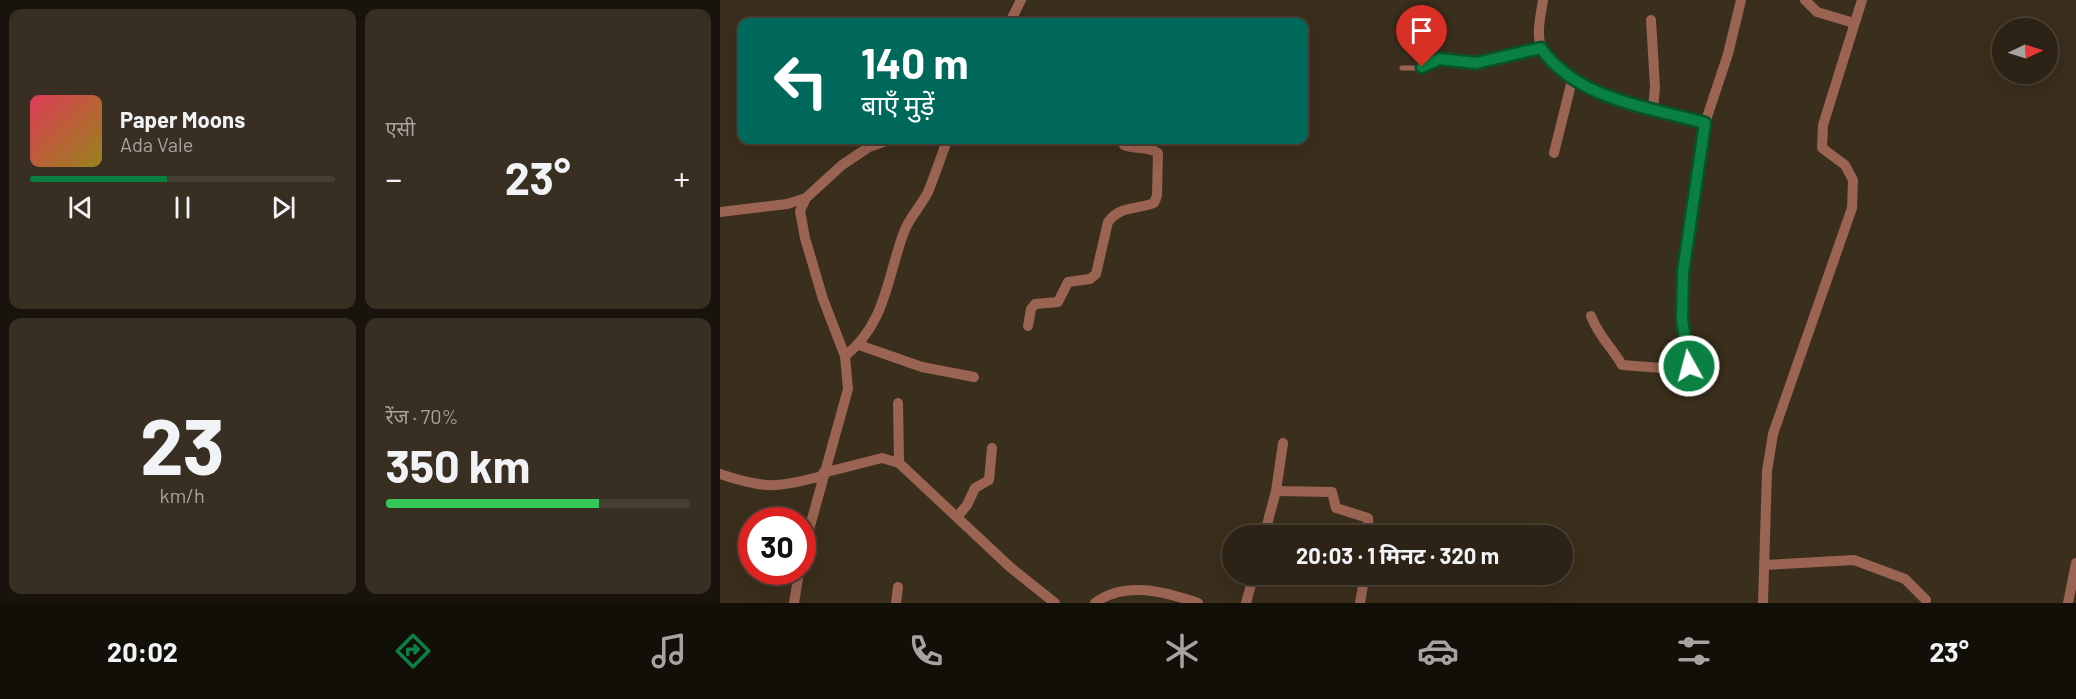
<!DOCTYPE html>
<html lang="hi">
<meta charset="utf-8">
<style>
:root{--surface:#2c2215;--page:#382f22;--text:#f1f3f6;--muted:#a6a4a0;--line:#483f34;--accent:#0b8043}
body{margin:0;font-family:Barlow,"Noto Sans Devanagari",sans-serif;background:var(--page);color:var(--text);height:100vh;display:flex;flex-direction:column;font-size:22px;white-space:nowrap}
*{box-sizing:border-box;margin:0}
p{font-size:20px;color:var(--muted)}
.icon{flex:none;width:33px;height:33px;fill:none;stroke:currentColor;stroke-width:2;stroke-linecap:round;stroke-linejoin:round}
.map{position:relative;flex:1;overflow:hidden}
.side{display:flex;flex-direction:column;gap:9px;padding:9px;background:#18130c;width:720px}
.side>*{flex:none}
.guide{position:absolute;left:18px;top:18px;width:570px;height:126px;border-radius:12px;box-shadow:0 6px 24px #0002,0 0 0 2px var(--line);background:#00695c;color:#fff;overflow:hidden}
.needle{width:39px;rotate:86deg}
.fabs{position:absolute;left:1272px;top:18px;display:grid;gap:12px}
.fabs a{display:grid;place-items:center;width:66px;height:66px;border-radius:50%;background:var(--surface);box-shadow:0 6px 24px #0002,0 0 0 2px var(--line);font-size:30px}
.speed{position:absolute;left:18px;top:507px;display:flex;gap:12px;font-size:30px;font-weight:700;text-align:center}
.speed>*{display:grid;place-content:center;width:78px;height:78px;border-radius:50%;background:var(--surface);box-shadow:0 6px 24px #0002,0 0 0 2px var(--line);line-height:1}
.speed .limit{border:9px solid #d22;background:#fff;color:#111}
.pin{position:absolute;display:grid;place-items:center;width:51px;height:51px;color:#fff;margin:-62px -26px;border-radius:50% 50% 50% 0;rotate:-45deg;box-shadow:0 0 6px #0007}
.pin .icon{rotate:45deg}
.me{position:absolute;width:66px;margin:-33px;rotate:353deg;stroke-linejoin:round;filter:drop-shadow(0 0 4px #0008)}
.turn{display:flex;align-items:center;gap:21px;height:126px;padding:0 24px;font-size:27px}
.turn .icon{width:78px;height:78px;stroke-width:2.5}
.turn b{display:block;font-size:42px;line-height:51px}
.big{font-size:45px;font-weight:700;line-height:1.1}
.side .card{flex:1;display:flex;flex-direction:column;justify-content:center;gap:9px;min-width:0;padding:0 21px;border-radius:12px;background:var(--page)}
.side .dial{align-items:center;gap:0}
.dial b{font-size:78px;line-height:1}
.song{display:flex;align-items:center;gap:18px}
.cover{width:72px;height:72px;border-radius:9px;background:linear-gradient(135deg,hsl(350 70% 55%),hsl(50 70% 35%))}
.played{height:6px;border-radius:3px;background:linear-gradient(90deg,var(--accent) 45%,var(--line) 45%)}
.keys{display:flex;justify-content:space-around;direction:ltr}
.heat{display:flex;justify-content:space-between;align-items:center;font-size:33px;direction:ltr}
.charge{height:9px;border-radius:4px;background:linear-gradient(90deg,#34c759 70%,var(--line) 0)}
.side .tiles{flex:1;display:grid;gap:9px;grid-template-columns:repeat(2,1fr)}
.trip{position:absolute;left:502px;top:525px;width:351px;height:60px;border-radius:30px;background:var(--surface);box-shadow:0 6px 24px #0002,0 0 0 2px var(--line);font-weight:700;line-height:60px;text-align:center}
.menu{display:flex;height:96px;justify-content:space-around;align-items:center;background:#120e08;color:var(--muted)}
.menu .icon{width:42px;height:42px}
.menu .on{color:var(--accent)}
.menu b{font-size:27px;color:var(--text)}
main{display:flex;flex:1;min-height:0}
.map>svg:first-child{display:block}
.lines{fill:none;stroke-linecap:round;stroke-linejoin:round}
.lane{stroke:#9b6351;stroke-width:5}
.street{stroke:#9b6351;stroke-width:10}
.route-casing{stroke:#07532c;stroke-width:15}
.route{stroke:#0b8043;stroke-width:10}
</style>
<main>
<section class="side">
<div class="tiles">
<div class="card">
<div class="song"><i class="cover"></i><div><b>Paper Moons</b><p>Ada Vale</p></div></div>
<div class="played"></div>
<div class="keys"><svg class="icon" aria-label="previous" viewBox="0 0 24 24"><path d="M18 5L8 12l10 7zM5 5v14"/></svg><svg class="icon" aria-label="pause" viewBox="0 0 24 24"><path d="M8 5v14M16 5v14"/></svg><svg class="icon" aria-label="next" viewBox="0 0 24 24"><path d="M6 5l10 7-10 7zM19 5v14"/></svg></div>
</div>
<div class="card"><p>एसी</p>
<div class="heat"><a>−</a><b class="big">23°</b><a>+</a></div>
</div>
<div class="card dial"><b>23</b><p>km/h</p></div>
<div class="card"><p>रेंज · 70%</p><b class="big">350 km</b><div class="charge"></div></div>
</div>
</section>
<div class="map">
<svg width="1356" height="603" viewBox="0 0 1356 603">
<rect width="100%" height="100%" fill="#3a2e1c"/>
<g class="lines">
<path class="lane" d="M682,68H699L719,59L756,63L821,48"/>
<g class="street">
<path d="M823,0C821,14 816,33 821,46C828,66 872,90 891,98L985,123"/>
<path d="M1085,0L1097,12L1134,23"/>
<path d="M931,20L935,87L933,109"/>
<path d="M290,22L301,0"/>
<path d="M834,153L853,76"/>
<path d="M0,212L67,204L86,198"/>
<path d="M871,316C879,337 891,346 902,365L955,369L969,366L962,319L968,225L985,123L1008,54L1021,0"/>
<path d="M308,326L311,309L315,304L338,302L348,282L370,279L376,274L388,222C401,205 417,210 434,203L437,196L438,153C428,146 415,150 404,145V140"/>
<path d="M139,345L202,367L254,377"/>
<path d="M125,356C166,324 167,277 184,232C189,218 201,206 208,192C215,175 221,157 227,140"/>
<path d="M178,403L179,463"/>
<path d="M103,473L162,458L179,463L290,567L335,603"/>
<path d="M0,474C44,489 57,488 102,476"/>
<path d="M556,491L612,492L616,508L648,518L649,536"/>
<path d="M237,517L247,505L255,488L269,480L272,448"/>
<path d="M544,536L556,491L563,443"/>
<path d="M82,555L128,389L125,356L103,299L85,238L80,211L86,198L122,165L149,147L169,140"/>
<path d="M1045,565L1134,560L1185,579L1206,600"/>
<path d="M74,603L79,572"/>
<path d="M176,603L178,587"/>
<path d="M375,603C405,580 446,592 478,603"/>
<path d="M526,603L534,574"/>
<path d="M640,603L645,574"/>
<path d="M1043,603L1047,471L1053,434L1132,208L1133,180L1125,165L1102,148L1103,125L1142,0"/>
<path d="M1348,603L1356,563"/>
</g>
</g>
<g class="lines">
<g class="route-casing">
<path id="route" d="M702,67L719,59L756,63L821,48C857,100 929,107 985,123L963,272L962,319L969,366"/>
</g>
<use href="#route" class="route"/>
</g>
</svg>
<div class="fabs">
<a><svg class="needle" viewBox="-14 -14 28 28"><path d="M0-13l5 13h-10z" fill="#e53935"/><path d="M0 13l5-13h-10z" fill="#a6a4a0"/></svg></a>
</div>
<div class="speed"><div class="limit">30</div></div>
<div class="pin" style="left:702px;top:67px;background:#d93025"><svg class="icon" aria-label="arrive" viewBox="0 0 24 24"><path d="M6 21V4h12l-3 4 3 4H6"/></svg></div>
<svg class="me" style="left:969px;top:366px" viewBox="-20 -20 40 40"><circle r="17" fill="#0b8043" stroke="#fff" stroke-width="3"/><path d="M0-11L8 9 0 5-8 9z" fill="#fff"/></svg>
<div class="trip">20:03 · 1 मिनट · 320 m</div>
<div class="guide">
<div class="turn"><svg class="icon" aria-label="left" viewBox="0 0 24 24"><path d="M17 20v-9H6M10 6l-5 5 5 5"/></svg><div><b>140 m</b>बाएँ मुड़ें</div></div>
</div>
</div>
</main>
<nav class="menu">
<b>20:02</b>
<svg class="icon on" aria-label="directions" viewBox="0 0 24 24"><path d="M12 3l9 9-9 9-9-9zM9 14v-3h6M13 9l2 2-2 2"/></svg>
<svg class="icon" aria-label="music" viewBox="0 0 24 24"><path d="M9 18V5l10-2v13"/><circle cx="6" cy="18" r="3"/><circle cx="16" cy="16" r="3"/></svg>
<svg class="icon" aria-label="phone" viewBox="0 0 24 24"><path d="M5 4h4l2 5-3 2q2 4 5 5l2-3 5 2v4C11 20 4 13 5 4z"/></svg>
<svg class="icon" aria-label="climate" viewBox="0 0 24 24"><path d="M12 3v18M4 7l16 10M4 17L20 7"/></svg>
<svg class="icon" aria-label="car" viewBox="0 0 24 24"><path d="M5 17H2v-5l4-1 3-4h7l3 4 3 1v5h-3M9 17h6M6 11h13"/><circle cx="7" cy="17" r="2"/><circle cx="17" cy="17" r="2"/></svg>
<svg class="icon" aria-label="filters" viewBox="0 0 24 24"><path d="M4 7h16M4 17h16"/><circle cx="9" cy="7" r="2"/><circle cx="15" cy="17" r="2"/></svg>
<b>23°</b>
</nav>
